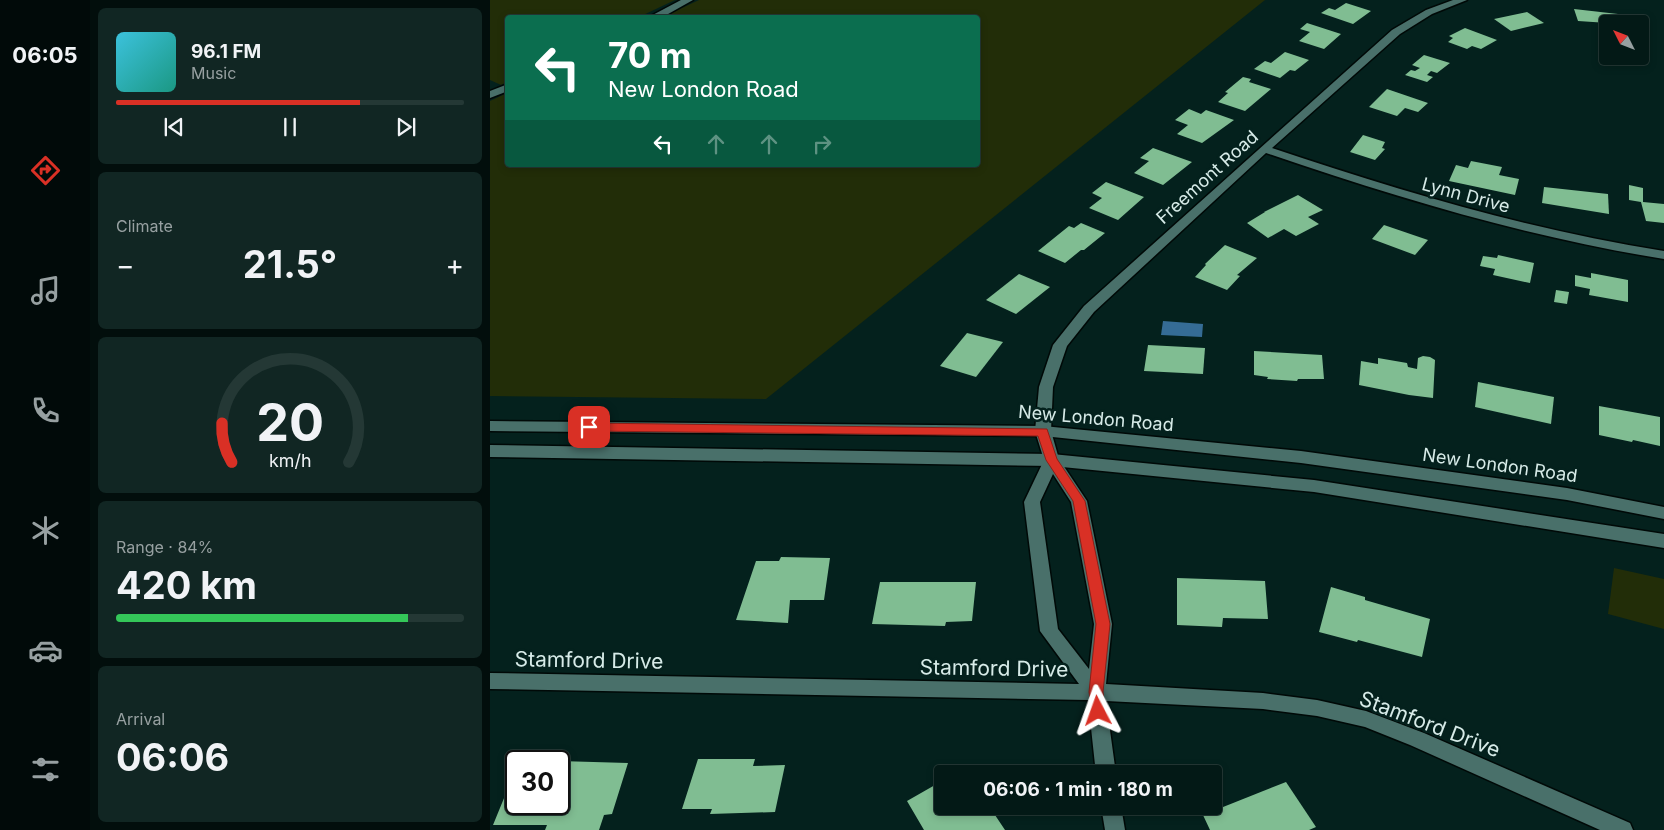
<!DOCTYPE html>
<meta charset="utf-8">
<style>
:root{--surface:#031916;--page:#112623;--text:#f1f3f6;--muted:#97a0a1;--line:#243835;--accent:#d93025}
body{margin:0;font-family:Inter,sans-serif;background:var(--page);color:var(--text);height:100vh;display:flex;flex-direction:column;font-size:19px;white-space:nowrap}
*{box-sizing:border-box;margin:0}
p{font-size:16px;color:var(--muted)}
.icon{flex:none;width:28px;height:28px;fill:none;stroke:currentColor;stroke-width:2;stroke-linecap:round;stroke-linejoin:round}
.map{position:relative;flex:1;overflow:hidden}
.sheet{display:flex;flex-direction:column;gap:8px;padding:8px;background:#020e0c;width:400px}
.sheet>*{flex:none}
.banner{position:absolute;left:15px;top:15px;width:475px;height:152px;border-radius:5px;box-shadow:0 2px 8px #0003,0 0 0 1px var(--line);background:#0b6e4f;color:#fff;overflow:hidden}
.needle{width:32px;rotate:312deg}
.buttons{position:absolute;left:1109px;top:15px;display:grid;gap:10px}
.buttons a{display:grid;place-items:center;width:50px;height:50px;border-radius:5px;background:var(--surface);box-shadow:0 2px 8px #0003,0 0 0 1px var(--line);font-size:25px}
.speed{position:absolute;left:15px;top:750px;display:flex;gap:10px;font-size:25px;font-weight:700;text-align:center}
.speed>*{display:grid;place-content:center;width:65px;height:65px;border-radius:50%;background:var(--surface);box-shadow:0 2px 8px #0003,0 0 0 1px var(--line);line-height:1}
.speed .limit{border:2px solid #111;border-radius:8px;background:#fff;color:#111}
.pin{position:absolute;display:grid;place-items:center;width:42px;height:42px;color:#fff;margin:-21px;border-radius:10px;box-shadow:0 2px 8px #0006}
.me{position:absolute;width:55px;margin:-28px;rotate:356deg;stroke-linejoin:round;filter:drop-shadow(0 0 4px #0008)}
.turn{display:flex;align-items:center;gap:18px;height:105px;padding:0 20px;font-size:22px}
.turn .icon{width:65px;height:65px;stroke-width:2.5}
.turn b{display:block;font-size:35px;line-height:42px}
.lanes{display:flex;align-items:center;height:48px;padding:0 20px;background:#0003;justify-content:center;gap:25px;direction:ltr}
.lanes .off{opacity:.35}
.big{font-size:38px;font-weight:700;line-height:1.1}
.sheet .tile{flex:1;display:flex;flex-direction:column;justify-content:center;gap:8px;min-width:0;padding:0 18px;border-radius:8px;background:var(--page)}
.sheet .dial{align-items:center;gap:0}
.dial svg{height:130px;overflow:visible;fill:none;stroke:var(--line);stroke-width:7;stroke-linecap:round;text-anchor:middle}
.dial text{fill:var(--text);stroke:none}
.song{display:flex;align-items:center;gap:15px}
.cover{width:60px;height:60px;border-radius:8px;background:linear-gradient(135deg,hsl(190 70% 55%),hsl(170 70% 35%))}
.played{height:5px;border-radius:2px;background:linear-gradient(90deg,var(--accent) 70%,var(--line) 70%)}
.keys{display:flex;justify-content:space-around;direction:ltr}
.heat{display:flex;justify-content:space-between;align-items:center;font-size:28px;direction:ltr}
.charge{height:8px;border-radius:4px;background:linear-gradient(90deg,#34c759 84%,var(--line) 0)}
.trip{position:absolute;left:444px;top:765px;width:288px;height:50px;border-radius:5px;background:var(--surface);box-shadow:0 2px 8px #0003,0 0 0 1px var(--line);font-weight:700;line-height:50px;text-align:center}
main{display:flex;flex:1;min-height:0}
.tabs{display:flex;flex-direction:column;width:90px;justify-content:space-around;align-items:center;background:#010a09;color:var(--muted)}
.tabs .icon{width:35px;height:35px}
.tabs .current{color:var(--accent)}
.tabs b{font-size:22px;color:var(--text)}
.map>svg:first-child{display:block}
.green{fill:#222d08}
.water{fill:#356c95}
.building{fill:#80bd92}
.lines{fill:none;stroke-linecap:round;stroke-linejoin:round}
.street-casing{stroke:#000907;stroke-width:3}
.secondary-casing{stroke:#000907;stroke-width:3}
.street{fill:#49706a;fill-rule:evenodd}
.secondary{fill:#49706a;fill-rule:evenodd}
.route{fill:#d93025;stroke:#8d1f18}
.labels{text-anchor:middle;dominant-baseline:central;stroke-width:5;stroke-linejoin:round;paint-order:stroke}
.street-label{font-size:18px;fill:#d7ebe8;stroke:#04211d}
.near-street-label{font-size:21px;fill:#d7ebe8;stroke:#04211d}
</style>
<main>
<nav class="tabs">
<b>06:05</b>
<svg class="icon current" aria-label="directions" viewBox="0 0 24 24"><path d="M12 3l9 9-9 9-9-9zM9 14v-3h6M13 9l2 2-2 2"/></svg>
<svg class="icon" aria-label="music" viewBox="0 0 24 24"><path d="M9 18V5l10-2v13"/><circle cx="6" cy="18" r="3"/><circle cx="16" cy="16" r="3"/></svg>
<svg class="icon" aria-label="phone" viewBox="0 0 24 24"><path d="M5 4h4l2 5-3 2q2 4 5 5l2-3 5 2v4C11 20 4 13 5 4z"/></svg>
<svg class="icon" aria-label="climate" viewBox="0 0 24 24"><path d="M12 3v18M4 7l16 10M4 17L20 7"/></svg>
<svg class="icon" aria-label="car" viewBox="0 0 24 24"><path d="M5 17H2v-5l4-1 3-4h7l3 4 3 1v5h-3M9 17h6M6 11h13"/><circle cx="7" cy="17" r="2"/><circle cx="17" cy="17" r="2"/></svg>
<svg class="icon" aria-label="filters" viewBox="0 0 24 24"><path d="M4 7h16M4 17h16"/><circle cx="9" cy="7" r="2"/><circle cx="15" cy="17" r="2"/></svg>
</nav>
<section class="sheet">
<div class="tile">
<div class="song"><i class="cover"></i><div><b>96.1 FM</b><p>Music</p></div></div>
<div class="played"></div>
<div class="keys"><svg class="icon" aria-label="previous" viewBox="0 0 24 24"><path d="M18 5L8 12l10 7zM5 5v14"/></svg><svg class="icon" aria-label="pause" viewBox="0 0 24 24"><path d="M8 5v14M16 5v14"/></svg><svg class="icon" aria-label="next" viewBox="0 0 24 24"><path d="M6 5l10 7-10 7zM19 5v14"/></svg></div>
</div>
<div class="tile"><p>Climate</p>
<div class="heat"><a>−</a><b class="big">21.5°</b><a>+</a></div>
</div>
<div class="tile dial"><svg viewBox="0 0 100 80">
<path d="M14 69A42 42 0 1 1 86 69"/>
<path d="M14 69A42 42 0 0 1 8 45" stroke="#d93025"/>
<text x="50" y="56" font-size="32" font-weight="700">20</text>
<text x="50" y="72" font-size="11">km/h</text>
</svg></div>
<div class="tile"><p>Range · 84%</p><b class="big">420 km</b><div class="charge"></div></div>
<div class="tile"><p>Arrival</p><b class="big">06:06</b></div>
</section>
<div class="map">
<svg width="1174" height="830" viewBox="0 0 1174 830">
<rect width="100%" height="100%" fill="#04211d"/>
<g class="green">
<path d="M0,0H185L149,17L18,18L17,82L11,85L0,80Z"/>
<path d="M209,0H775L276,399L0,396V101L17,93L18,165H488V18L173,17Z"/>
<path d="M1124,568L1174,579V629L1118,614Z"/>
</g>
<path class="water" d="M673,321L713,324L712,337L671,335Z"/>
<g class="building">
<path d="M856,3L881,11L863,24L831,13L839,8L845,10Z"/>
<path d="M1084,9L1128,14L1133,24L1088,21Z"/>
<path d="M1037,12L1054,23L1021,31L1004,19Z"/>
<path d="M817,23L851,34L834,49L809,41L820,32L810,29Z"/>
<path d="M975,28L1007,40L991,49L982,46L977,49L958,42L963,38L959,36Z"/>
<path d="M795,52L819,60L805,71L800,70L790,78L764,69L775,61L781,63Z"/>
<path d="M934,55L960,63L947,73L941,71L937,75L943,77L937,82L915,75L921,70L925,71L930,68L922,65Z"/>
<path d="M753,77L761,79L759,82L781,89L755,111L728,102L738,93L735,92Z"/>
<path d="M897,89L938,103L928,112L915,108L907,116L879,107Z"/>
<path d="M699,109L711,114L716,110L744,120L712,143L687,134L698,125L685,120Z"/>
<path d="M873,135L895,142L892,148L895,149L885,160L860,152Z"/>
<path d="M663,148L702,162L673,185L644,173L659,161L650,158Z"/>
<path d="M981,161L1012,167L1009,175L1029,179L1025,195L959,181L966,165L978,168Z"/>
<path d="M616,182L654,197L628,220L599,208L612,198L602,193Z"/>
<path d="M1139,185L1153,188V202L1174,204V223L1156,221L1151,202L1139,200Z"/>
<path d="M1054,187L1118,194L1119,214L1052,203Z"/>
<path d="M808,195L833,210L818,217L829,224L806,236L794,229L778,238L757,223L775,212H774Z"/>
<path d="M591,223L615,233L594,250H591L575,263L548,251L579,226L584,228Z"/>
<path d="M894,225L938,240L925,255L882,239Z"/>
<path d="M735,245L767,258L747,275L750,276L737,290L705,277L716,265L715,264Z"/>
<path d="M1008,255L1044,263L1040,283L1003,275L1005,269L990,266L993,256L1007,258Z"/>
<path d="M1101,273L1138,280V302L1099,295L1100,289L1085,286V275L1101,278Z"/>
<path d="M529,274L560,287L526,314L496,300Z"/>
<path d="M1066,290L1079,292L1077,304L1064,302Z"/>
<path d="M477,333L513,342L486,377L450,366Z"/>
<path d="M658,345L715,348L713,374L654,371Z"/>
<path d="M764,351L832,355L834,379H808L807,381L777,379L778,377L764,375Z"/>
<path d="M933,356L940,357L945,360L943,398L919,395L869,385L871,361L888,364V358L917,363L918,367L927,369L928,358Z"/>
<path d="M988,382L1064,397L1061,424L985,407Z"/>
<path d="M1109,406L1170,417V446L1143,440L1142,442L1109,435Z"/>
<path d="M291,557L340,558L334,600H300L298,623L246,620L266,561H289Z"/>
<path d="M687,578L775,581L778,619L733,618L732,627L687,625Z"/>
<path d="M390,582H486L482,621L456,622L455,626L382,624Z"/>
<path d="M841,587L875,597V600L940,619L932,657L868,640L867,642L829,632Z"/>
<path d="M208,759H265L263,766L295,765L285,812L220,814L222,809H192Z"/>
<path d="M69,761L138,763L122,814L114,815L109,830H55L57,825H3L26,769V804H69Z"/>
<path d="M452,781V806H499L515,830H434L417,801Z"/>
<path d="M796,782L826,827L819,830H720L713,815Z"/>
</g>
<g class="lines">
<g class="street-casing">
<g id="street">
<path d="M191,0H203L171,18H157Z"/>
<path d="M963,0H977L942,14L910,34L782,148C911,191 1039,230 1174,251V259C1037,237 907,198 776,153L604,312L577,346L563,387L561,431L569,459L597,501L622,624L616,684L773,693L827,700L876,711L934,733L1140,823L1143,830H1110L920,745L875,727L827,716L773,709L616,701L626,774H606L598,700L0,689V673L589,684L550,631L534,502L554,460L545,431L549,387L563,345L594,306L902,30L936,10ZM563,474L581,502L604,624L599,669L568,629L550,502Z"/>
<path d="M18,84V91L0,98V91Z"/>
<path d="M611,806H631L635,830H615Z"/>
</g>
</g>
<g class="secondary-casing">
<g id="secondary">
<path d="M0,421L553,426L811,451L1077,488L1174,507V519L1077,500L811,463L553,436L0,431Z"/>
<path d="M0,445L562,454L824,480L1174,534V548L824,492L562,466L0,457Z"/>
</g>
</g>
<use href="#street" class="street"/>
<use href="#secondary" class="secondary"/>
</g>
<path class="route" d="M99,423L557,429L567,459L595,501L620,624L613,692L615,711L613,715L608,717L603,715L599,692L606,624L583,501L556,460L548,436L99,431L93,427Z"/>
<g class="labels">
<g class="street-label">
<text transform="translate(717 177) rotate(-42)">Freemont Road</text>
<text transform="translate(976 195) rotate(15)">Lynn Drive</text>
<text transform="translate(606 418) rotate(5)">New London Road</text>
<text transform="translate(1010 465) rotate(8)">New London Road</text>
</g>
<g class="near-street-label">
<text transform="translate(99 660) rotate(1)">Stamford Drive</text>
<text transform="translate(504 668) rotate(1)">Stamford Drive</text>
<text transform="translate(940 724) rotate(21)">Stamford Drive</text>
</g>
</g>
</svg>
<div class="buttons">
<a><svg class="needle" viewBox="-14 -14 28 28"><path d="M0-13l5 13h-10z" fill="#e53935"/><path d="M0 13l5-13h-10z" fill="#97a0a1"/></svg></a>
</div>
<div class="speed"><div class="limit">30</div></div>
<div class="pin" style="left:99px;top:427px;background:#d93025"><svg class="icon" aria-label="arrive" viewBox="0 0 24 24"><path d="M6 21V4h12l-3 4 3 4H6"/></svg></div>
<svg class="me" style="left:608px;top:711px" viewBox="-20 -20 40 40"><path d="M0-17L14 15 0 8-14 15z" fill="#d93025" stroke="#fff" stroke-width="4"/></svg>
<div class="trip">06:06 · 1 min · 180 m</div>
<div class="banner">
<div class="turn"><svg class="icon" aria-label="left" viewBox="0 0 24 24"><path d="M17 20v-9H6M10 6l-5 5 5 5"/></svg><div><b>70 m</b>New London Road</div></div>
<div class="lanes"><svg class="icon" aria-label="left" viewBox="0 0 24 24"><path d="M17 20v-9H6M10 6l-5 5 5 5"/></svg><svg class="icon off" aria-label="ahead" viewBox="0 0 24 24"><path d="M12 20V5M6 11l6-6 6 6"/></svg><svg class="icon off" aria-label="ahead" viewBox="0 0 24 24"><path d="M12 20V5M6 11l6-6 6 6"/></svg><svg class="icon off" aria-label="right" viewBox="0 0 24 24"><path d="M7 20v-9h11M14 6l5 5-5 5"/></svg></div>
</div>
</div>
</main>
